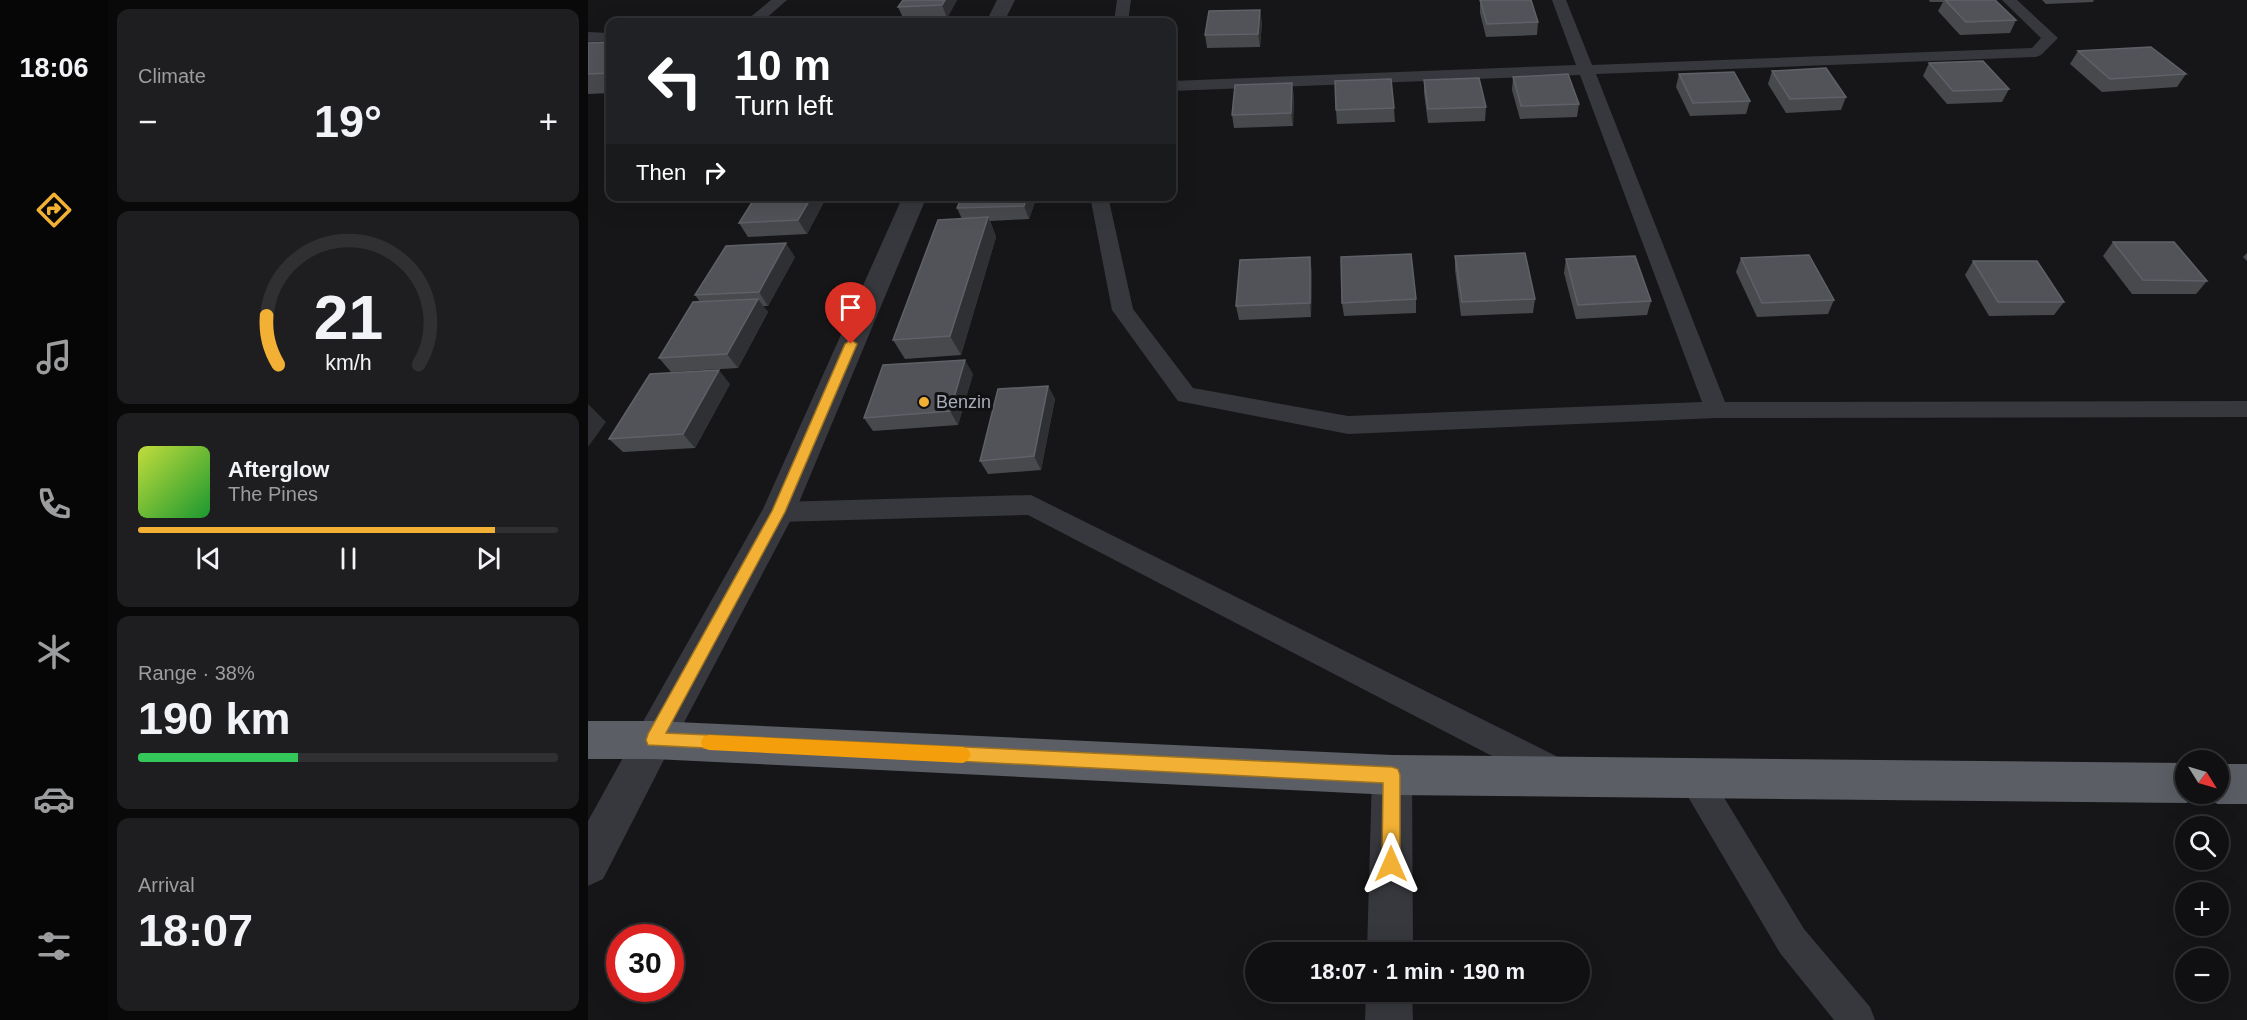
<!DOCTYPE html>
<meta charset="utf-8">
<style>
:root{--surface:#101012;--page:#1e1e20;--text:#f1f3f6;--muted:#9c9d9f;--line:#303032;--accent:#f2b134}
body{margin:0;font-family:Arial,sans-serif;background:var(--page);color:var(--text);height:100vh;display:flex;flex-direction:column;font-size:22px;white-space:nowrap}
*{box-sizing:border-box;margin:0}
p{font-size:20px;color:var(--muted)}
.icon{flex:none;width:33px;height:33px;fill:none;stroke:currentColor;stroke-width:2;stroke-linecap:round;stroke-linejoin:round}
.map{position:relative;flex:1;overflow:hidden}
.drawer{display:flex;flex-direction:column;gap:9px;padding:9px;background:#09090a;width:480px}
.drawer>*{flex:none}
.hud{position:absolute;left:18px;top:18px;width:570px;height:183px;border-radius:12px;box-shadow:0 6px 24px #0002,0 0 0 2px var(--line);background:#202124;color:#fff;overflow:hidden}
.needle{width:39px;rotate:127deg}
.buttons{position:absolute;left:1587px;top:750px;display:grid;gap:12px}
.buttons a{display:grid;place-items:center;width:54px;height:54px;border-radius:50%;background:var(--surface);box-shadow:0 6px 24px #0002,0 0 0 2px var(--line);font-size:30px}
.speed{position:absolute;left:18px;top:924px;display:flex;gap:12px;font-size:30px;font-weight:700;text-align:center}
.speed>*{display:grid;place-content:center;width:78px;height:78px;border-radius:50%;background:var(--surface);box-shadow:0 6px 24px #0002,0 0 0 2px var(--line);line-height:1}
.speed .limit{border:9px solid #d22;background:#fff;color:#111}
.pin{position:absolute;display:grid;place-items:center;width:51px;height:51px;color:#fff;margin:-62px -26px;border-radius:50% 50% 50% 0;rotate:-45deg;box-shadow:0 0 6px #0007}
.pin .icon{rotate:45deg}
.me{position:absolute;width:66px;margin:-33px;rotate:0deg;stroke-linejoin:round;filter:drop-shadow(0 0 4px #0008)}
.turn{display:flex;align-items:center;gap:21px;height:126px;padding:0 30px;font-size:27px}
.turn .icon{width:78px;height:78px;stroke-width:2.5}
.turn b{display:block;font-size:42px;line-height:51px}
.then{display:flex;align-items:center;height:57px;padding:0 30px;background:#0003;gap:12px;font-size:22px}
.big{font-size:45px;font-weight:600;line-height:1.1}
.drawer .widget{flex:1;display:flex;flex-direction:column;justify-content:center;gap:9px;min-width:0;padding:0 21px;border-radius:12px;background:var(--page)}
.drawer .dial{align-items:center;gap:0}
.dial svg{height:156px;overflow:visible;fill:none;stroke:var(--line);stroke-width:7;stroke-linecap:round;text-anchor:middle}
.dial text{fill:var(--text);stroke:none}
.song{display:flex;align-items:center;gap:18px}
.cover{width:72px;height:72px;border-radius:9px;background:linear-gradient(135deg,hsl(70 70% 55%),hsl(130 70% 35%))}
.played{height:6px;border-radius:3px;background:linear-gradient(90deg,var(--accent) 85%,var(--line) 85%)}
.keys{display:flex;justify-content:space-around;direction:ltr}
.heat{display:flex;justify-content:space-between;align-items:center;font-size:33px;direction:ltr}
.charge{height:9px;border-radius:4px;background:linear-gradient(90deg,#34c759 38%,var(--line) 0)}
.trip{position:absolute;left:657px;top:942px;width:345px;height:60px;border-radius:30px;background:var(--surface);box-shadow:0 6px 24px #0002,0 0 0 2px var(--line);font-weight:600;line-height:60px;text-align:center}
main{display:flex;flex:1;min-height:0}
.dock{display:flex;flex-direction:column;width:108px;justify-content:space-around;align-items:center;background:#060607;color:var(--muted)}
.dock .icon{width:42px;height:42px}
.dock .on{color:var(--accent)}
.dock b{font-size:27px;color:var(--text)}
.map>svg:first-child{display:block}
.lines{fill:none;stroke-linecap:round;stroke-linejoin:round}
.service{fill:#37383d;fill-rule:evenodd}
.minor{fill:#37383d;fill-rule:evenodd}
.tertiary{fill:#37383d;fill-rule:evenodd}
.trunk{fill:#5b5e65;fill-rule:evenodd}
.wall{fill:#47494d}
.shaded-wall{fill:#2f3033}
.building{fill:#525359;stroke:#5f6168;stroke-width:1.5}
.route{fill:#f2b134;stroke:#9d7322;stroke-width:1.5}
.slow{fill:#f59e0b}
.poi-dot{fill:#f2b134;stroke:#111113;stroke-width:2}
.labels{text-anchor:middle;dominant-baseline:central;stroke-width:6;stroke-linejoin:round;paint-order:stroke}
.poi-label{font-size:18px;fill:#a8adb8;stroke:#111113;text-anchor:start}
</style>
<main>
<nav class="dock">
<b>18:06</b>
<svg class="icon on" aria-label="directions" viewBox="0 0 24 24"><path d="M12 3l9 9-9 9-9-9zM9 14v-3h6M13 9l2 2-2 2"/></svg>
<svg class="icon" aria-label="music" viewBox="0 0 24 24"><path d="M9 18V5l10-2v13"/><circle cx="6" cy="18" r="3"/><circle cx="16" cy="16" r="3"/></svg>
<svg class="icon" aria-label="phone" viewBox="0 0 24 24"><path d="M5 4h4l2 5-3 2q2 4 5 5l2-3 5 2v4C11 20 4 13 5 4z"/></svg>
<svg class="icon" aria-label="climate" viewBox="0 0 24 24"><path d="M12 3v18M4 7l16 10M4 17L20 7"/></svg>
<svg class="icon" aria-label="car" viewBox="0 0 24 24"><path d="M5 17H2v-5l4-1 3-4h7l3 4 3 1v5h-3M9 17h6M6 11h13"/><circle cx="7" cy="17" r="2"/><circle cx="17" cy="17" r="2"/></svg>
<svg class="icon" aria-label="filters" viewBox="0 0 24 24"><path d="M4 7h16M4 17h16"/><circle cx="9" cy="7" r="2"/><circle cx="15" cy="17" r="2"/></svg>
</nav>
<section class="drawer">
<div class="widget"><p>Climate</p>
<div class="heat"><a>−</a><b class="big">19°</b><a>+</a></div>
</div>
<div class="widget dial"><svg viewBox="0 0 100 80">
<path d="M14 69A42 42 0 1 1 86 69"/>
<path d="M14 69A42 42 0 0 1 8 44" stroke="#f2b134"/>
<text x="50" y="56" font-size="32" font-weight="700">21</text>
<text x="50" y="72" font-size="11">km/h</text>
</svg></div>
<div class="widget">
<div class="song"><i class="cover"></i><div><b>Afterglow</b><p>The Pines</p></div></div>
<div class="played"></div>
<div class="keys"><svg class="icon" aria-label="previous" viewBox="0 0 24 24"><path d="M18 5L8 12l10 7zM5 5v14"/></svg><svg class="icon" aria-label="pause" viewBox="0 0 24 24"><path d="M8 5v14M16 5v14"/></svg><svg class="icon" aria-label="next" viewBox="0 0 24 24"><path d="M6 5l10 7-10 7zM19 5v14"/></svg></div>
</div>
<div class="widget"><p>Range · 38%</p><b class="big">190 km</b><div class="charge"></div></div>
<div class="widget"><p>Arrival</p><b class="big">18:07</b></div>
</section>
<div class="map">
<svg width="1659" height="1020" viewBox="0 0 1659 1020">
<rect width="100%" height="100%" fill="#161618"/>
<g class="lines">
<g class="service">
<path d="M183,0H199L175,21L149,22L165,15Z"/>
<path d="M529,0H543L540,22H526Z"/>
<path d="M964,0H978L1004,65L1444,48L1453,38L1414,0H1429L1470,38L1453,55L1448,57L1008,74L1137,402L1659,401V417L1129,418L760,434L590,401L524,310L502,196H520L545,309L605,388L760,416L1114,402L992,75L584,91V81L988,65Z"/>
<path d="M0,32L22,33V41L0,42Z"/>
<path d="M443,495L978,761L983,772L978,783L967,787L956,783L440,515L190,522L181,519L177,512L181,505L190,502Z"/>
<path d="M1107,764L1118,768L1216,929L1282,1007L1287,1020H1246L1192,953L1096,790L1091,779L1096,768Z"/>
</g>
<g class="minor">
<path d="M66,721L80,727L86,740L15,879L0,886V821L52,727Z"/>
<path d="M804,755L818,761L824,775L825,952H779L784,775L790,761Z"/>
<path d="M778,992H824L825,1020H777Z"/>
</g>
<g class="tertiary">
<path d="M409,0H427L416,22H398Z"/>
<path d="M315,196H339L207,512L80,753L66,759L52,753L46,740L52,727L175,509Z"/>
</g>
<path class="trunk" d="M0,721H66L804,755L1598,763V794H1630V764H1659V804H1630L1616,798L1614,794L1612,797L1598,803L804,795L66,759H0Z"/>
</g>
<g class="wall">
<path d="M315,0H369L359,18L316,20L310,7Z"/>
<path d="M892,0L950,22L949,35L898,37L892,13Z"/>
<path d="M1341,0H1407L1428,20L1422,33L1372,35L1350,11L1355,2H1342Z"/>
<path d="M1454,0H1506L1505,2L1458,4Z"/>
<path d="M674,22L672,47L619,48L617,35Z"/>
<path d="M22,42V93L0,94V43Z"/>
<path d="M1490,51L1598,74L1589,87L1514,92L1482,64Z"/>
<path d="M1341,63L1421,89L1414,102L1359,104L1335,76Z"/>
<path d="M1184,71L1258,97L1253,110L1198,113L1180,84Z"/>
<path d="M1091,74L1162,101L1158,114L1102,116L1088,87Z"/>
<path d="M925,77L991,104L989,117L932,119L924,90Z"/>
<path d="M836,80L898,107L897,121L840,123L836,93Z"/>
<path d="M706,96L705,126L646,128L644,115Z"/>
<path d="M806,108L807,122L749,124L748,110Z"/>
<path d="M168,196H239L219,234L160,237L151,223Z"/>
<path d="M374,196H449L441,219L402,221L408,237L373,355L317,359L305,340L374,219L369,208Z"/>
<path d="M1525,242L1619,281L1608,294H1544L1515,256Z"/>
<path d="M1659,253V261L1655,257Z"/>
<path d="M867,256L947,299L945,313L873,316L867,270Z"/>
<path d="M207,257L180,306H175L180,312L150,368L83,372L71,358L112,302L107,295Z"/>
<path d="M1153,258L1246,300L1240,314L1169,317L1148,272Z"/>
<path d="M978,259L1063,301L1059,315L988,319L976,273Z"/>
<path d="M1385,261L1476,302L1466,315L1401,316L1377,275Z"/>
<path d="M724,271L723,317L651,320L648,306Z"/>
<path d="M828,299V313L756,316L754,303Z"/>
<path d="M385,374L370,425L285,431L276,418Z"/>
<path d="M142,384L107,448L35,452L21,439Z"/>
<path d="M460,386L467,399L453,470L400,474L392,461Z"/>
</g>
<g class="shaded-wall">
<path d="M357,0H369L359,18L354,5Z"/>
<path d="M672,10L674,22L672,47L670,34Z"/>
<path d="M704,83L706,96L705,126L703,113Z"/>
<path d="M224,196H239L219,234L210,220Z"/>
<path d="M439,196H449L441,219L436,206Z"/>
<path d="M400,217L408,237L373,355L362,336Z"/>
<path d="M198,243L207,257L180,306L171,292Z"/>
<path d="M722,257L724,271L723,317L722,303Z"/>
<path d="M170,299L180,312L150,368L139,354Z"/>
<path d="M377,360L385,374L370,425L362,411Z"/>
<path d="M131,370L142,384L107,448L95,434Z"/>
<path d="M460,386L467,399L453,470L446,456Z"/>
<path d="M0,404L18,422L0,447Z"/>
</g>
<g class="building">
<path d="M315,0H357L354,5L310,7Z"/>
<path d="M892,0H943L950,22L899,24Z"/>
<path d="M1357,0H1407L1428,20L1378,22Z"/>
<path d="M672,10L670,34L617,35L621,11Z"/>
<path d="M22,42V73L0,74V43Z"/>
<path d="M1563,47L1598,74L1522,79L1490,51Z"/>
<path d="M1395,61L1421,89L1365,91L1341,63Z"/>
<path d="M1238,68L1258,97L1202,99L1184,71Z"/>
<path d="M1146,72L1162,101L1105,103L1091,74Z"/>
<path d="M980,74L991,104L933,106L925,77Z"/>
<path d="M891,78L898,107L840,109L836,80Z"/>
<path d="M803,79L806,108L748,110L747,81Z"/>
<path d="M704,83L703,113L644,115L647,85Z"/>
<path d="M168,196H224L210,220L151,223Z"/>
<path d="M374,196H439L436,206L369,208Z"/>
<path d="M400,217L362,336L305,340L350,220Z"/>
<path d="M1525,242H1586L1619,281L1555,280Z"/>
<path d="M198,243L171,292L107,295L138,246Z"/>
<path d="M937,253L947,299L874,302L867,256Z"/>
<path d="M823,254L828,299L754,303L753,257Z"/>
<path d="M1221,255L1246,300L1174,303L1153,258Z"/>
<path d="M1047,256L1063,301L990,305L978,259Z"/>
<path d="M722,257V303L648,306L652,260Z"/>
<path d="M1385,261H1449L1476,302H1410Z"/>
<path d="M170,299L139,354L71,358L105,302Z"/>
<path d="M377,360L362,411L276,418L295,365Z"/>
<path d="M131,370L95,434L21,439L62,374Z"/>
<path d="M460,386L446,456L392,461L410,389Z"/>
</g>
<path class="route" d="M263,340L269,344L197,512L78,733L804,767L810,769L812,775V864L809,870L803,873L797,870L794,864L795,783L60,745L58,740L60,734L184,511L257,344Z"/>
<path class="slow" d="M121,735L375,747L380,749L383,755L380,760L375,763L121,750L115,748L113,742L115,737Z"/>
<circle class="poi-dot" cx="336" cy="402" r="6"/>
<g class="labels">
<g class="poi-label">
<text x="348" y="402">Benzin</text>
</g>
</g>
</svg>
<div class="buttons">
<a><svg class="needle" viewBox="-14 -14 28 28"><path d="M0-13l5 13h-10z" fill="#e53935"/><path d="M0 13l5-13h-10z" fill="#9c9d9f"/></svg></a>
<a><svg class="icon" aria-label="search" viewBox="0 0 24 24"><circle cx="10" cy="10" r="6"/><path d="M15 15l6 6"/></svg></a>
<a>+</a>
<a>−</a>
</div>
<div class="speed"><div class="limit">30</div></div>
<div class="pin" style="left:263px;top:344px;background:#d93025"><svg class="icon" aria-label="arrive" viewBox="0 0 24 24"><path d="M6 21V4h12l-3 4 3 4H6"/></svg></div>
<svg class="me" style="left:803px;top:864px" viewBox="-20 -20 40 40"><path d="M0-17L14 15 0 8-14 15z" fill="#f2b134" stroke="#fff" stroke-width="4"/></svg>
<div class="trip">18:07 · 1 min · 190 m</div>
<div class="hud">
<div class="turn"><svg class="icon" aria-label="left" viewBox="0 0 24 24"><path d="M17 20v-9H6M10 6l-5 5 5 5"/></svg><div><b>10 m</b>Turn left</div></div>
<div class="then">Then<svg class="icon" aria-label="right" viewBox="0 0 24 24"><path d="M7 20v-9h11M14 6l5 5-5 5"/></svg></div>
</div>
</div>
</main>
